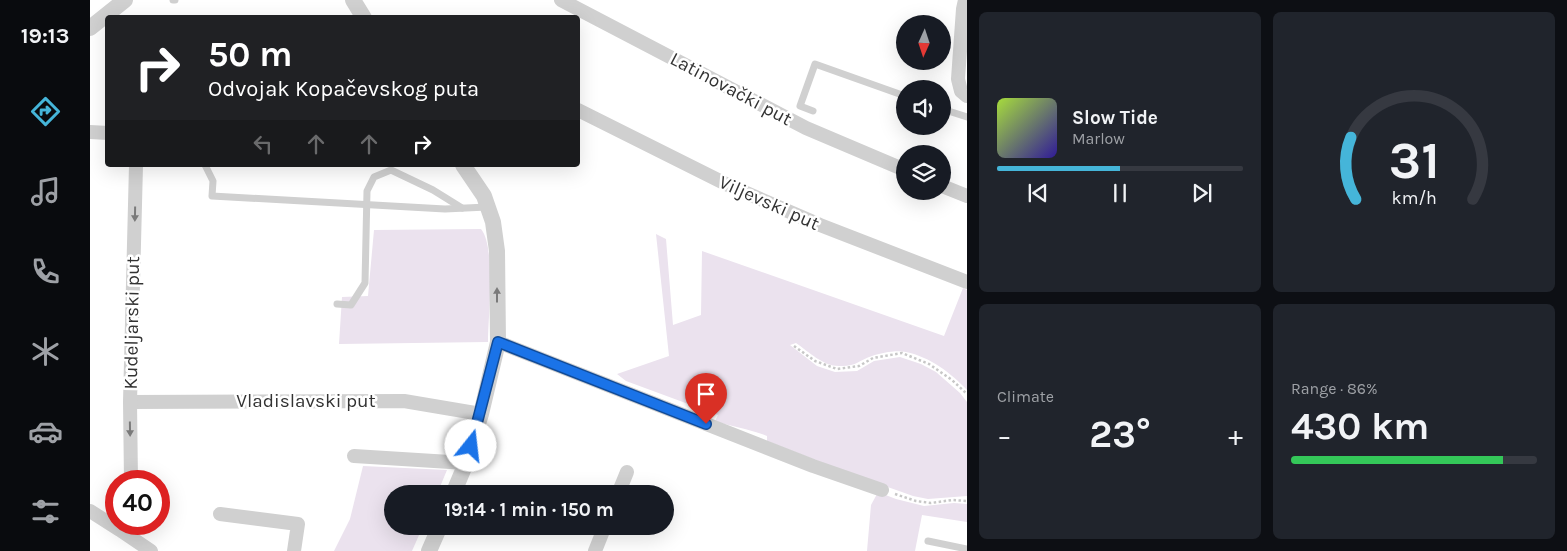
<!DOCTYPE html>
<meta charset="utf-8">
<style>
:root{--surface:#171b24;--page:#20242c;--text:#f1f3f6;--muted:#9ea1a6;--line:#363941;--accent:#45b5d9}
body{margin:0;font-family:Karla,sans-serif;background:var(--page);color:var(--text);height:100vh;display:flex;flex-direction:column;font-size:19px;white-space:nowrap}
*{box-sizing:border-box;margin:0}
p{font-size:16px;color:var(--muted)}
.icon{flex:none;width:28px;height:28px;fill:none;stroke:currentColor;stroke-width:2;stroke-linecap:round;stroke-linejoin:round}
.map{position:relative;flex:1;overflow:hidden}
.side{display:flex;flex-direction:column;gap:12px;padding:12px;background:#0d0f14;width:600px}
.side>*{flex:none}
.top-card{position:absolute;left:15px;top:15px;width:475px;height:152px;border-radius:5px;box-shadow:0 5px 20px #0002;background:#202124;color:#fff;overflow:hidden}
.needle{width:32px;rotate:183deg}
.buttons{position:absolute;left:806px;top:15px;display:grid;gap:10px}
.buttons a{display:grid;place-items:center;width:55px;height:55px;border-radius:50%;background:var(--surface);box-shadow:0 5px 20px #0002;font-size:25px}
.speed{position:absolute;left:15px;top:470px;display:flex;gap:10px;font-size:25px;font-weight:700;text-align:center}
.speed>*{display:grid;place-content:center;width:65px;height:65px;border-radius:50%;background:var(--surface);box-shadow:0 5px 20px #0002;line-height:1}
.speed .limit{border:8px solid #d22;background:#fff;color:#111}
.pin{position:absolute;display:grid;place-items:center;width:42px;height:42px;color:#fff;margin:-51px -21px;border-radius:50% 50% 50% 0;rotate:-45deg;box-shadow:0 0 5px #0007}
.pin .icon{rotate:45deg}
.me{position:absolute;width:55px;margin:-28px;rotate:16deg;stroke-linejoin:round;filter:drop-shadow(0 0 4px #0008)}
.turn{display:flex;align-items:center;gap:18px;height:105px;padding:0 20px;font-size:22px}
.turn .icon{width:65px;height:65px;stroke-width:2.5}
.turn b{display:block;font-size:35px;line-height:42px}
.lanes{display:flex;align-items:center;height:48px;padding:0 20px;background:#0003;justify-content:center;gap:25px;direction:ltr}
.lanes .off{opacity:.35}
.big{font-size:38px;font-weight:700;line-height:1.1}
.side .tile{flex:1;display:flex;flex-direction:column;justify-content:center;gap:8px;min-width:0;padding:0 18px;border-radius:8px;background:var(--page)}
.side .dial{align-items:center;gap:0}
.dial svg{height:130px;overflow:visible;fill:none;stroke:var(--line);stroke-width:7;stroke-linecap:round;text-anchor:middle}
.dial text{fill:var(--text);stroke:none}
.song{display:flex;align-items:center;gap:15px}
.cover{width:60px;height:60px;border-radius:8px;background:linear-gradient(135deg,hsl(80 70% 55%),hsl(250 70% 35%))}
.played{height:5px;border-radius:2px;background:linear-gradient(90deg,var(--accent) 50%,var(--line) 50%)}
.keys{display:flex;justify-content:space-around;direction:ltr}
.heat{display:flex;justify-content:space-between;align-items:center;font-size:28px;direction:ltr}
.charge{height:8px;border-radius:4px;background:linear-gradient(90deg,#34c759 86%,var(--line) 0)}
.side .tiles{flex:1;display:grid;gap:12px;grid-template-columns:repeat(2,1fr)}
.trip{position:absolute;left:294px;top:485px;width:290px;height:50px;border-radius:25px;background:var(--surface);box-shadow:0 5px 20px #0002;font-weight:700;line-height:50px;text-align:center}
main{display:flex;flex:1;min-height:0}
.menu{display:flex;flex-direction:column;width:90px;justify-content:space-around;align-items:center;background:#090b0e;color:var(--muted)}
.menu .icon{width:35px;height:35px}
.menu .current{color:var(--accent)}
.menu b{font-size:22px;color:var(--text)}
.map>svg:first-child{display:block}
.green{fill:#ebe2ee}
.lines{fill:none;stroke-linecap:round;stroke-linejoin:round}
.path{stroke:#c7c7c7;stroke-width:2.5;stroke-dasharray:2.5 2.5;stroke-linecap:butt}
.service{stroke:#d0d0d0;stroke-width:7}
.minor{stroke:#d0d0d0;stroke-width:14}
.tertiary{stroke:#d0d0d0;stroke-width:16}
.oneway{fill:#7a7a7a}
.route-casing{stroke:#114b97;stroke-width:12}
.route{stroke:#1a73e8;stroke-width:9}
.labels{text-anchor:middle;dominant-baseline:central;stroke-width:5;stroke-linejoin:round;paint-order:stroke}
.street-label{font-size:19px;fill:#333;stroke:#fff}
</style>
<main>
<nav class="menu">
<b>19:13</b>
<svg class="icon current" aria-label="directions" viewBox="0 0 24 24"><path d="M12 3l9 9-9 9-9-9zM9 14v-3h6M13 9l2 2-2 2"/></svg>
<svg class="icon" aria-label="music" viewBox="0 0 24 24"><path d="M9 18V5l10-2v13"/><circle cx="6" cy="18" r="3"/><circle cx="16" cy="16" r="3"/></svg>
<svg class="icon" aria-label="phone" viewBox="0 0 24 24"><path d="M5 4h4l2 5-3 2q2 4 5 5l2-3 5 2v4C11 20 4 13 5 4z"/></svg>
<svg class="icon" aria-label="climate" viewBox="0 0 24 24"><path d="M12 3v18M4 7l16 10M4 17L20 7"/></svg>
<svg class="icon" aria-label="car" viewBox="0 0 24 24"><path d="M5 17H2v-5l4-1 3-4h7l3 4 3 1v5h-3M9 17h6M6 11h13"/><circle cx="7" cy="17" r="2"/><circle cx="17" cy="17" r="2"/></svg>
<svg class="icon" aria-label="filters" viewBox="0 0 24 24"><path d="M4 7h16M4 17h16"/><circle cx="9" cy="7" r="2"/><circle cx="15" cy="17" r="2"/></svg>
</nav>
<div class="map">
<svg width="877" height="551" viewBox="0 0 877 551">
<rect width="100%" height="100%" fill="#fff"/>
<g class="green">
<path d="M391,229C406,247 398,317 398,342L249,344L252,297L278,296L284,230Z"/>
<path d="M566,234L576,239L583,325L611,315L612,251L854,336L873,288L877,290V390C861,373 840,357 816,352C806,350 791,353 782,356C769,360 766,367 749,366C733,366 719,352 706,343L700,345L727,366L745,372L767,371L784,361L810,357L831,364L846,372L870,393L877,402V496L838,499L823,496L764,475L677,441V436C660,429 643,427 625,421L628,415L536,381L527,374L579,356Z"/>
<path d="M273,466L357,470L347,494H302V526H333L322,551H244L260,519Z"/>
<path d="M787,494H793L806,499L834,506L864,503L877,504V522L832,515L825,551H777L781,505Z"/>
</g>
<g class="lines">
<g class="path">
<path d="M704,346L725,361L747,369L769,366L783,358L812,353L839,364L862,380L877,394"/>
<path d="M805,494L826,501L841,503L862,500L877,501"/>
</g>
<g class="service">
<path d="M83,0H85"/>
<path d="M852,109L877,117"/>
<path d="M723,111L710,106L725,64L815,96"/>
<path d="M115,165L123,181L122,196L355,209L397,207"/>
<path d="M247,304L261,305L275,283L277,191L284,177L301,170L343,190L372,208"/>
<path d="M838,541L877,549"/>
</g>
<g class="minor">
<path d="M471,0L716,128L815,170"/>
<path d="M875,0L873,9L868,79L871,91L877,96"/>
<path d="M488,110L638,185L730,225L877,282"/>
<path d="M0,132L18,133"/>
<path d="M852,186L877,196"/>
<path d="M408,342L723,466L792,490"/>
<path d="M40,402L314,401L391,414"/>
<path d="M264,456L376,463"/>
<path d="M41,481L40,402L46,165"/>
<path d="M528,494L537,472"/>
<path d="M0,511L30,530L61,551"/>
<path d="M130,514L208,524L204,551"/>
<path d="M505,551L515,526"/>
</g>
<g class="tertiary">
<path d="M263,0L274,18"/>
<path d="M0,28L35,0"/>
<path d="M363,494L376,463L391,414L408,342L407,251L403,222L394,196L373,165"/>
<path d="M339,551L350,526"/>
</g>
</g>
<defs><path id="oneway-solid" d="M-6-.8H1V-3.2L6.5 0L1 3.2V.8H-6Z" transform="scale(1.25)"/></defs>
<g class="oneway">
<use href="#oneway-solid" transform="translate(45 214) rotate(91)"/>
<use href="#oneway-solid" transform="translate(407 295) rotate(-90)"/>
<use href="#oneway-solid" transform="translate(40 429) rotate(89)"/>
</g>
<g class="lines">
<g class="route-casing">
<path id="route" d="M381,446L408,342L616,424"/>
</g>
<use href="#route" class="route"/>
</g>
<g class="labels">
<g class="street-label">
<text transform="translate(641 89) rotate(28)">Latinovački put</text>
<text transform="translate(679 203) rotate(24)">Viljevski put</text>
<text transform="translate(42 323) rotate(-89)">Kudeljarski put</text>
<text x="216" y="401">Vladislavski put</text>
</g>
</g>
</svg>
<div class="buttons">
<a><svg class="needle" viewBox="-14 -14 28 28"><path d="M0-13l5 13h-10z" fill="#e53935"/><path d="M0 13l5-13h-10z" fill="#9ea1a6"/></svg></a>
<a><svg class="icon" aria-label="sound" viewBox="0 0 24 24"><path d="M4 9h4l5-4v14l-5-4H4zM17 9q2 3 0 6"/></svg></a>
<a><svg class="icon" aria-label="layers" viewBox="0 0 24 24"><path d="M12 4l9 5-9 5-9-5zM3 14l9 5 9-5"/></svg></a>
</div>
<div class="speed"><div class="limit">40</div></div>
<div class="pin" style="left:616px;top:424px;background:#d93025"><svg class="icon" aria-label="arrive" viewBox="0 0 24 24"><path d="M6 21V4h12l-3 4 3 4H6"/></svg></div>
<svg class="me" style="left:381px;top:446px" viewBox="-20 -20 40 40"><circle r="19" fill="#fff"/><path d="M0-13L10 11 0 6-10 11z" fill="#1a73e8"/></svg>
<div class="trip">19:14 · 1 min · 150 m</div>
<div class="top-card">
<div class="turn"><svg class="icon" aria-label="right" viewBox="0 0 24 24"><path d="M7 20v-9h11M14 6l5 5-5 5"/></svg><div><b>50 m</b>Odvojak Kopačevskog puta</div></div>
<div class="lanes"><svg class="icon off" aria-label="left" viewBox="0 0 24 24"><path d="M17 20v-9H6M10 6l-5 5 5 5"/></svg><svg class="icon off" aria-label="ahead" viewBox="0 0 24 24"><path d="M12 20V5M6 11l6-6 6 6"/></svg><svg class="icon off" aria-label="ahead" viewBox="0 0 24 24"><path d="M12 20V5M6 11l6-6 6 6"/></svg><svg class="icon" aria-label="right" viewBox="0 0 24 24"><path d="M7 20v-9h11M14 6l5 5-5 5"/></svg></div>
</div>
</div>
<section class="side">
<div class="tiles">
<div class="tile">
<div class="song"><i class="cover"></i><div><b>Slow Tide</b><p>Marlow</p></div></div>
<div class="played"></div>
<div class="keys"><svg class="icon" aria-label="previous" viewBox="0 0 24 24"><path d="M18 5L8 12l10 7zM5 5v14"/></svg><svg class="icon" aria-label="pause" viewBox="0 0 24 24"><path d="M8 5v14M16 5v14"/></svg><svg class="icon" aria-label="next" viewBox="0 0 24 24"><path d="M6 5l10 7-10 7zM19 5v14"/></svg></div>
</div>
<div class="tile dial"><svg viewBox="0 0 100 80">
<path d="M14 69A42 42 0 1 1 86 69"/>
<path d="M14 69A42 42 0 0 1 11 31" stroke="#45b5d9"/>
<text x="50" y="56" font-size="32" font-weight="700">31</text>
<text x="50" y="72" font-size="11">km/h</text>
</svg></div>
<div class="tile"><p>Climate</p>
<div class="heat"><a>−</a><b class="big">23°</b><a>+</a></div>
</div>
<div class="tile"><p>Range · 86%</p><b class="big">430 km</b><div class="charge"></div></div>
</div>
</section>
</main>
